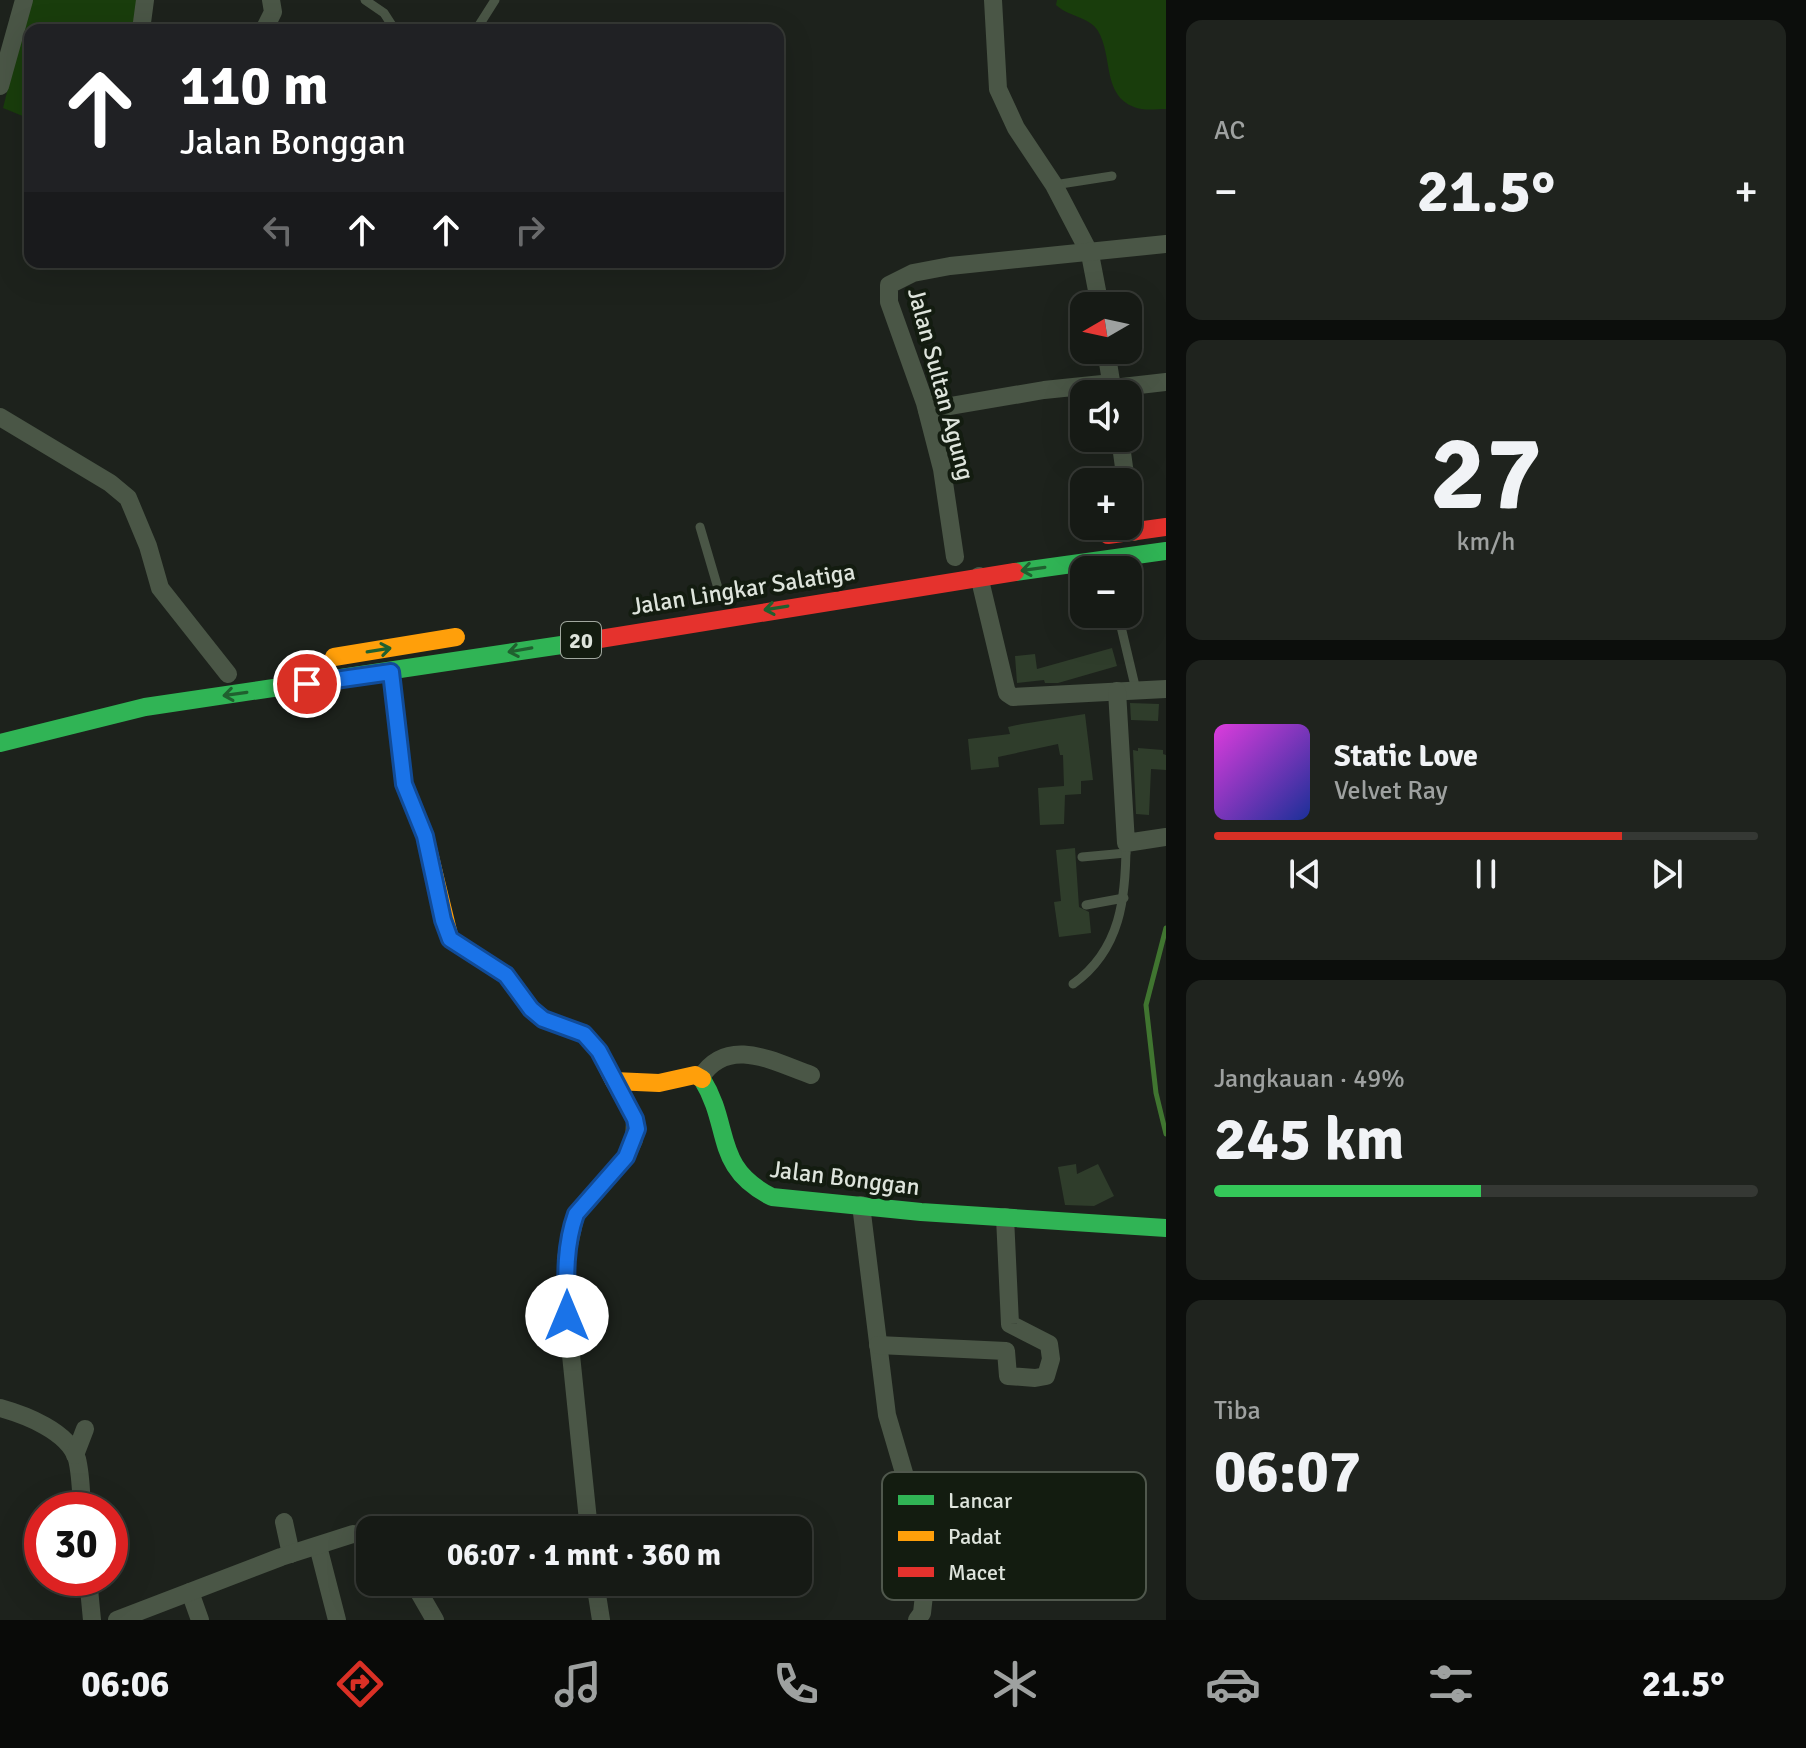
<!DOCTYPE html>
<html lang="id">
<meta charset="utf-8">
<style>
:root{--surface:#161a15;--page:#1f231e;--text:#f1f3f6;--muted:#9ea1a0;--line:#353834;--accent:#d93025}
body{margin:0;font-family:Signika,sans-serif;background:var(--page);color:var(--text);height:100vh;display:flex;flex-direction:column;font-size:30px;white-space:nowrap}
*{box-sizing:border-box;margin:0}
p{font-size:26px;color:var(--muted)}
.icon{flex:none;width:44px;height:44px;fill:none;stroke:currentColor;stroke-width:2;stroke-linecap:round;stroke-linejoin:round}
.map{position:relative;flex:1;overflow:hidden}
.details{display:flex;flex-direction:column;gap:20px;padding:20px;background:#0c0e0c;width:640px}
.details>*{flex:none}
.guide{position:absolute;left:24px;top:24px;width:760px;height:244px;border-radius:16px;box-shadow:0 8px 32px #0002,0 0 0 2px var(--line);background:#202124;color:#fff;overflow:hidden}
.needle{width:52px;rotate:261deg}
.buttons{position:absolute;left:1070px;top:292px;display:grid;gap:16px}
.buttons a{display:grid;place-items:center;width:72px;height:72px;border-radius:16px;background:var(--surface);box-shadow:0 8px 32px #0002,0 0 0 2px var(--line);font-size:40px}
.speed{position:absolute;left:24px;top:1492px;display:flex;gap:16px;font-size:40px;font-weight:700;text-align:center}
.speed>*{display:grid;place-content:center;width:104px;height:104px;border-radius:50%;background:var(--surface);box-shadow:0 8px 32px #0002,0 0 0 2px var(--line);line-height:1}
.speed .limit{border:12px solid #d22;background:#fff;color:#111}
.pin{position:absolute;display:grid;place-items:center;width:68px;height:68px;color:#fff;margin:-34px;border:4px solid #fff;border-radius:50%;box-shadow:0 2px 8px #0007}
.me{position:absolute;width:88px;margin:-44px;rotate:0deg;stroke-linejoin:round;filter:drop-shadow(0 0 6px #0008)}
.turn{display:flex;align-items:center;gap:28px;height:168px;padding:0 24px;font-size:36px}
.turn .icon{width:104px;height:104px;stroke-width:2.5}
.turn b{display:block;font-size:56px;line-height:68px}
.lanes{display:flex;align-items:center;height:76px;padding:0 24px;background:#0003;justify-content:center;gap:40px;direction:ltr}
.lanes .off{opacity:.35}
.big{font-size:60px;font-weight:700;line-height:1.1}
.details .tile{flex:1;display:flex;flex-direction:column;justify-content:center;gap:12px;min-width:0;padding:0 28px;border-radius:16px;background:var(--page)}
.details .dial{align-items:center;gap:0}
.dial b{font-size:104px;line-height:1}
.song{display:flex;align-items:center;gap:24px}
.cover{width:96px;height:96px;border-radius:12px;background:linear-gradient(135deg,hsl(300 70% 55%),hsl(230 70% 35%))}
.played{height:8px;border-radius:4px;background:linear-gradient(90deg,var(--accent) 75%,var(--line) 75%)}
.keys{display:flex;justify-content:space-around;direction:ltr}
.heat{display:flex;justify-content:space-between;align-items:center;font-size:44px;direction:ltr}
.charge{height:12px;border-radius:6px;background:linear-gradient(90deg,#34c759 49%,var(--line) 0)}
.trip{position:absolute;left:356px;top:1516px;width:456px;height:80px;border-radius:16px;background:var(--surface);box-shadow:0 8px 32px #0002,0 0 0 2px var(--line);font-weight:700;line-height:80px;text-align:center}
.tabs{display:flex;height:128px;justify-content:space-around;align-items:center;background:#090a08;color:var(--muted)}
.tabs .icon{width:56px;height:56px}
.tabs .current{color:var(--accent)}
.tabs b{font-size:36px;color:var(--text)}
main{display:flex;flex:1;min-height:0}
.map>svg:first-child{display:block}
.green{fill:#193d0c}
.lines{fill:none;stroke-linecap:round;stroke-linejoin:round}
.stream{stroke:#407530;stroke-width:5}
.building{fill:#2f3d2b}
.lane{stroke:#4a5646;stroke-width:9}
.street{stroke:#4a5646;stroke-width:18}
.fast{stroke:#30b455;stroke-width:18}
.slow{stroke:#ff9f0a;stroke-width:18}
.jam{stroke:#e5322d;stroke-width:18}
.oneway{stroke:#20602f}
.route-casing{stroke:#114b97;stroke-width:20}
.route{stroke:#1a73e8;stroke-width:14}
.labels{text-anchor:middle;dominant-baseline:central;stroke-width:8;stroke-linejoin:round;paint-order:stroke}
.shield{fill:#131c10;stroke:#a1a89f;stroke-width:2}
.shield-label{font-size:22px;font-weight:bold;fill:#dee4dc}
.street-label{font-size:24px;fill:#dee4dc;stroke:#131c10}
.key{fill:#131c10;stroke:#50584d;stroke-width:2}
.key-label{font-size:22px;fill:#dee4dc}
</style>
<main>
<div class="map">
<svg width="1166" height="1620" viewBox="0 0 1166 1620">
<rect width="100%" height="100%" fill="#1d221c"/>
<g class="green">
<path d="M30,0H140L135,30H30V119L3,108Z"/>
<path d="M1057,0H1166V109C1157,109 1143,111 1134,107C1102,95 1113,56 1098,31C1090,17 1069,17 1056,5Z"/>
</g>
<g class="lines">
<path class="stream" d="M1166,928L1146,1005L1156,1093L1166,1134"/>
</g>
<g class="building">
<path d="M1112,648L1117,666L1058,683H1045L1044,680L1017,683L1015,656L1035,654L1037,669Z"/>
<path d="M1130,703L1159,704L1158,721L1131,720Z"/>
<path d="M1085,714L1093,780L1081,781V794L1065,795L1064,824L1040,825L1038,788L1064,786L1063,755H1060L1058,744L998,757L999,767L971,770L968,739L1010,734L1008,727L1022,724Z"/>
<path d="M1138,748L1163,750V754L1166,755V770L1151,769L1149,815L1136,814L1133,750L1138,751Z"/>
<path d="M1075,848L1079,907L1089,912L1091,933L1059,937L1054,902L1061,901L1056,850Z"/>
<path d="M1076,1164L1077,1174L1098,1164L1114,1196L1094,1206L1065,1205L1058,1167Z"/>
</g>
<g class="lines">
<g class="lane">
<path d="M365,0L384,13L395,30"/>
<path d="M476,30L495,0"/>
<path d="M1054,185L1112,176"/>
<path d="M700,527L720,595"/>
<path d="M1118,614L1136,690"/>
<path d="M1082,857L1126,853"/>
<path d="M1086,905L1124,898"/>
<path d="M1073,984C1121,950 1126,897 1126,843"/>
<path d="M596,1592L672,1582"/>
</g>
<g class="street">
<path d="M993,0L998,89L1016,128L1054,185L1090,254L1100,306"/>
<path d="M141,30L145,0"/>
<path d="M264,30L273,12L271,0"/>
<path d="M0,86L24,0"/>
<path d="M1106,350L1113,394"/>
<path d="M1113,388L1166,382"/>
<path d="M927,410L1044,390L1112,383"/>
<path d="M0,417L110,483L128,498L148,546L160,588L228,674"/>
<path d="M1120,438L1126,482"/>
<path d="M1128,493L1134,532"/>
<path d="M955,557L942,469L925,403L889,302V285L913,273L950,266L1166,244"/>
<path d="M979,576L1007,693L1013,697L1166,689"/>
<path d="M1117,691L1126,843L1166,837"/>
<path d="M701,1077C728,1035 774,1062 811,1075"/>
<path d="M861,1205L887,1415L907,1483L923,1570L924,1595L922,1613L917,1620"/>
<path d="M878,1345L1006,1351L1008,1376L1035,1378L1046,1376L1051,1359L1049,1344L1010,1324L1005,1217"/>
<path d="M0,1408C25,1415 68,1431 77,1459C81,1475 81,1493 82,1510"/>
<path d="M75,1455L85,1429"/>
<path d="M284,1522L291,1554"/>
<path d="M589,1530L567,1316L566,1258L576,1214L626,1157L634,1140L635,1119L614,1081"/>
<path d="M318,1546L337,1620"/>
<path d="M88,1578L92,1620"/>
<path d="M413,1582L435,1620"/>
<path d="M595,1582L601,1620"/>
<path d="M190,1592L200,1620"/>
<path d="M117,1620L281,1557L353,1534L370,1537"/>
</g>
<g class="fast">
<path d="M1015,572L1166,551"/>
<path d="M0,743L145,707L575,643"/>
<path d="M702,1079C732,1127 712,1167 772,1197L921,1212L1166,1228"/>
</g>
<g class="slow">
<path d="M334,657L456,637"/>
<path d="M391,672L404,784L425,836L450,939L506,975L531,1009L543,1019L584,1034L599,1051L614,1081L659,1083L695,1075L702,1079"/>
</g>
<g class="jam">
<path d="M1108,535L1166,527"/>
<path d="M575,643L1015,572"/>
</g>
</g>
<defs><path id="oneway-shaft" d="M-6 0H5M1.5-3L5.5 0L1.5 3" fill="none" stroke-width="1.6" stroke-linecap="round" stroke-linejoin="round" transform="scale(2)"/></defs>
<g class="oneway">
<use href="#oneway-shaft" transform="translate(1033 569) rotate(172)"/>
<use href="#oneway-shaft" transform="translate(776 608) rotate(171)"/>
<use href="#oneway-shaft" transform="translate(379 650) rotate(-9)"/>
<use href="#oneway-shaft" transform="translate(520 650) rotate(170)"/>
<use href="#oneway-shaft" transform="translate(235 694) rotate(172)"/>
</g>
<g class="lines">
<g class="route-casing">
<path id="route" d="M307,684L391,672L404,784L425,836L443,920L450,939L506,975L531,1009L543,1019L584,1034L599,1051L635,1119L637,1129L626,1157L576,1214C564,1247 566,1281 567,1316"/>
</g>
<use href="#route" class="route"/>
</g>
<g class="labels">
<rect class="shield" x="561" y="622" width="40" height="36" rx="6"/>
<g class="shield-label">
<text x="581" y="640">20</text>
</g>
<g class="street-label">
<text transform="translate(941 384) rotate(75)">Jalan Sultan Agung</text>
<text transform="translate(743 589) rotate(-9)">Jalan Lingkar Salatiga</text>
<text transform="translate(845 1178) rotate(7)">Jalan Bonggan</text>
</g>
</g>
<rect x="882" y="1472" width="264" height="128" rx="12" class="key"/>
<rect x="898" y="1495" width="36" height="10" fill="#30b455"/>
<rect x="898" y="1531" width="36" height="10" fill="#ff9f0a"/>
<rect x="898" y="1567" width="36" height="10" fill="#e5322d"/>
<g class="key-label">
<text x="948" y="1508">Lancar</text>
<text x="948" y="1544">Padat</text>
<text x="948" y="1580">Macet</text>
</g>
</svg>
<div class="buttons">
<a><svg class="needle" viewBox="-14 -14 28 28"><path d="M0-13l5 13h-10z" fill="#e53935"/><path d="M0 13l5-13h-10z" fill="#9ea1a0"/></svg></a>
<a><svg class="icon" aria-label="sound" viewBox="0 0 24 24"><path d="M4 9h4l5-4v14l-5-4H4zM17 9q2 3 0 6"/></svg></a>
<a>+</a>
<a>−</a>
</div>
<div class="speed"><div class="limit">30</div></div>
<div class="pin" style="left:307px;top:684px;background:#d93025"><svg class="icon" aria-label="arrive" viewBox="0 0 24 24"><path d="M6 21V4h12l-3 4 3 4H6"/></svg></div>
<svg class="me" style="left:567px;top:1316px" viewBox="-20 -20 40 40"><circle r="19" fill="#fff"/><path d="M0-13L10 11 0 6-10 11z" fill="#1a73e8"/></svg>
<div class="trip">06:07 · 1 mnt · 360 m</div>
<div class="guide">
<div class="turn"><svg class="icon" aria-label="ahead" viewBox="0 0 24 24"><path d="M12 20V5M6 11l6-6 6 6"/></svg><div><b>110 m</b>Jalan Bonggan</div></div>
<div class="lanes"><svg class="icon off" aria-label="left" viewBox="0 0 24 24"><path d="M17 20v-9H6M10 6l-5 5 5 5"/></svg><svg class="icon" aria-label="ahead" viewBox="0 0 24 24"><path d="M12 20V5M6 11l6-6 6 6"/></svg><svg class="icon" aria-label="ahead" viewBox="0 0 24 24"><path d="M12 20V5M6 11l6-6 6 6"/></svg><svg class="icon off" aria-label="right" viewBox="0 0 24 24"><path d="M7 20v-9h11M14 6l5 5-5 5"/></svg></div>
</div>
</div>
<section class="details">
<div class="tile"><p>AC</p>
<div class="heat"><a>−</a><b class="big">21.5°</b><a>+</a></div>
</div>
<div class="tile dial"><b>27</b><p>km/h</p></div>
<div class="tile">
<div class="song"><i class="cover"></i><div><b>Static Love</b><p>Velvet Ray</p></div></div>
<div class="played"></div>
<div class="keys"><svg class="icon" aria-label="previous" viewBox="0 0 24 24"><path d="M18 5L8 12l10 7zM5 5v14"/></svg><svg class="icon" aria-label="pause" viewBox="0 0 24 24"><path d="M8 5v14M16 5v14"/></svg><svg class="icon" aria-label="next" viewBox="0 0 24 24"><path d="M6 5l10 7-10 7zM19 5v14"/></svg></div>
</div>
<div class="tile"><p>Jangkauan · 49%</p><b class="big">245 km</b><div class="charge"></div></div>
<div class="tile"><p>Tiba</p><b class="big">06:07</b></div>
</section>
</main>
<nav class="tabs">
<b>06:06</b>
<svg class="icon current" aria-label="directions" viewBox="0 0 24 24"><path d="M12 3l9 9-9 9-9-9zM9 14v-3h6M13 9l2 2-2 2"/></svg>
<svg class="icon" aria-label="music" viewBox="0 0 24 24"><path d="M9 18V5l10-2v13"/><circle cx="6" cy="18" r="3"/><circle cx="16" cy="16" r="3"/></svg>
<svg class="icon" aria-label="phone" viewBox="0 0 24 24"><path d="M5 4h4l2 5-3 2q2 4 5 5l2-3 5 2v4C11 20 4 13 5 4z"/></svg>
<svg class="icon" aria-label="climate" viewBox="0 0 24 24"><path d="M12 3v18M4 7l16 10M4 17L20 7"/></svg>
<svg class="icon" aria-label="car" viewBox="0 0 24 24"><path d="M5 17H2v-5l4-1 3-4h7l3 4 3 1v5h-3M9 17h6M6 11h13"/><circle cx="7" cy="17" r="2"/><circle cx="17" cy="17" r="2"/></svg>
<svg class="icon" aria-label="filters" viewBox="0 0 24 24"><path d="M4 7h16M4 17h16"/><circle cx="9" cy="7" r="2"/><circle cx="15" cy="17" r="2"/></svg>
<b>21.5°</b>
</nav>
